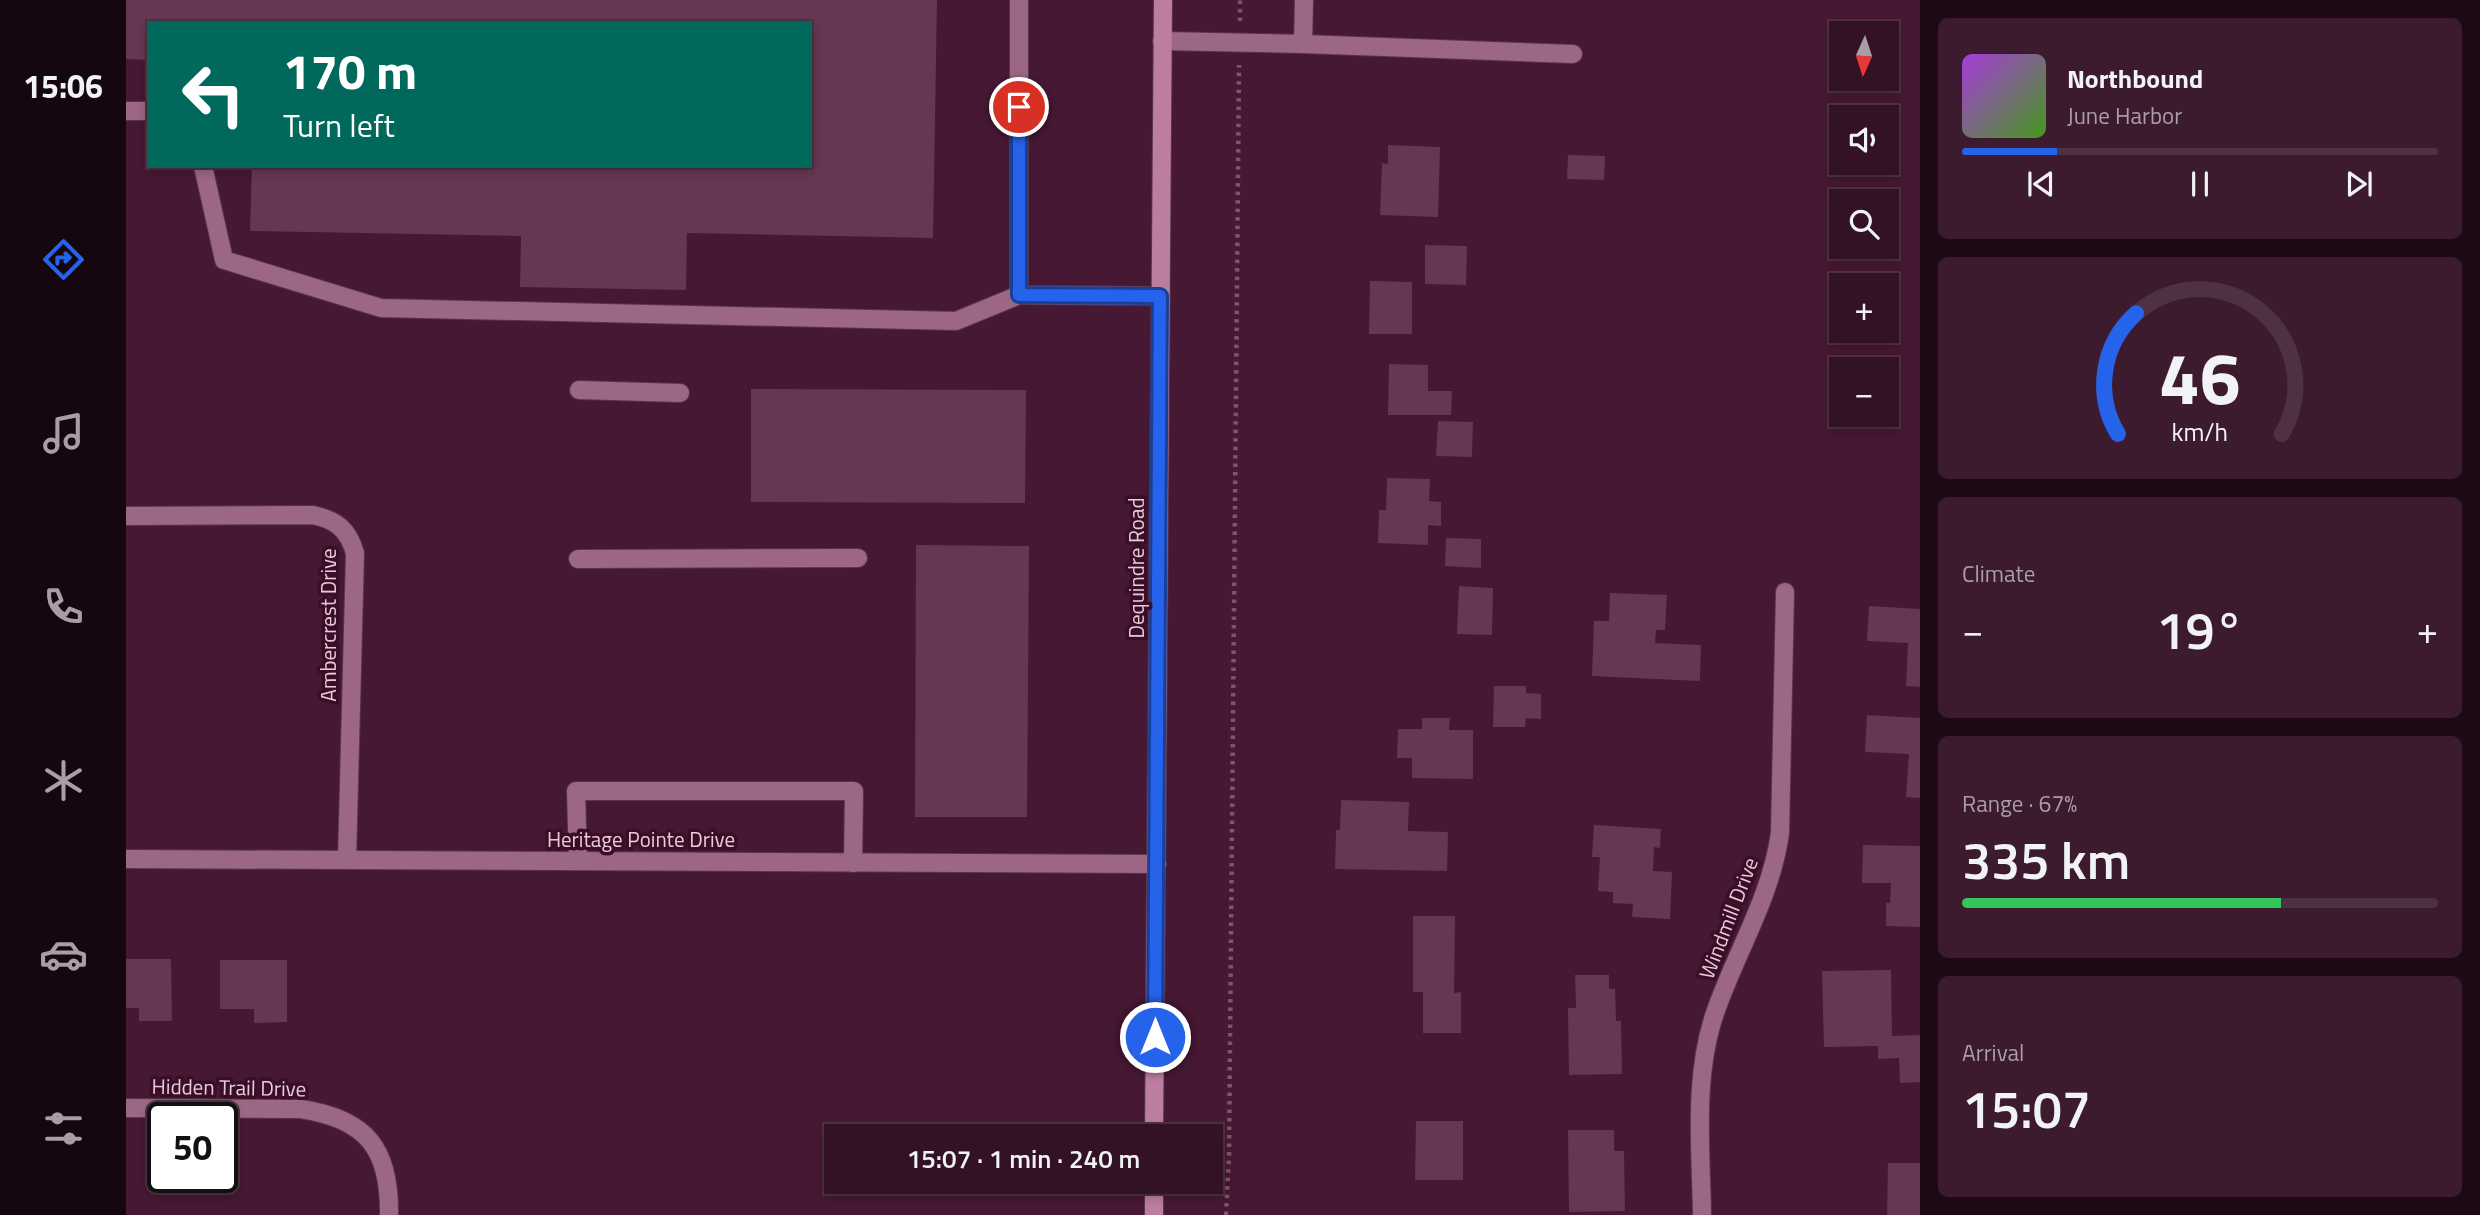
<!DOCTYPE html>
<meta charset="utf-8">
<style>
:root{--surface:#341226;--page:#3c1b2e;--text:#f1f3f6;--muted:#a99ea7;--line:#4e3243;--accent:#2563eb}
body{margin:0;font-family:"Titillium Web",sans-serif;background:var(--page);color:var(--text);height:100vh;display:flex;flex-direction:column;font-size:26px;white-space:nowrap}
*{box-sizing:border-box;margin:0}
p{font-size:23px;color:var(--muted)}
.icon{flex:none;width:38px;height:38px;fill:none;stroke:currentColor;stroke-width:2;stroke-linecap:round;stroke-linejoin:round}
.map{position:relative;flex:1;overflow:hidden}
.details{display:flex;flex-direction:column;gap:18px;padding:18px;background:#1d0a15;width:560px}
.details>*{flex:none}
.banner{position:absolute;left:21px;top:21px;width:665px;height:147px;border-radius:0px;box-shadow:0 4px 10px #0003,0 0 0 2px var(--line);background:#00695c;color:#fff;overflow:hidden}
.needle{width:46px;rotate:183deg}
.buttons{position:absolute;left:1703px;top:21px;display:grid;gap:14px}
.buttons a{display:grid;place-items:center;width:70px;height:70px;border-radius:0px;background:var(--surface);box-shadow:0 4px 10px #0003,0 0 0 2px var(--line);font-size:35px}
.speed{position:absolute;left:21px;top:1102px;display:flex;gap:14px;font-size:35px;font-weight:700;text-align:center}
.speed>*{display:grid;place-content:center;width:91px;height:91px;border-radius:50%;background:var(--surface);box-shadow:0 4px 10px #0003,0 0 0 2px var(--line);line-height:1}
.speed .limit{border:4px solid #111;border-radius:10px;background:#fff;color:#111}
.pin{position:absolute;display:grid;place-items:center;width:60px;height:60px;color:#fff;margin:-30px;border:4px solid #fff;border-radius:50%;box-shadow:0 2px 7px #0007}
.me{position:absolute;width:77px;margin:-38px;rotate:0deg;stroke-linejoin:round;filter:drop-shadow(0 0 5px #0008)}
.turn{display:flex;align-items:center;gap:24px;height:147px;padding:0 21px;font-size:32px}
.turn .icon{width:91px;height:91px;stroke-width:2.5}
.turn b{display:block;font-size:49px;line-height:60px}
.big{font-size:52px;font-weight:600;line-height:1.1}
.details .tile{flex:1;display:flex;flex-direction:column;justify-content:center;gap:10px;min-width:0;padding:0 24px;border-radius:10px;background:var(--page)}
.details .dial{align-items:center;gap:0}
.dial svg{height:182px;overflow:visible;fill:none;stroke:var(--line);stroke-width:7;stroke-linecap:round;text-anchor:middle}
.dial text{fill:var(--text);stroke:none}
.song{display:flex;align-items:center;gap:21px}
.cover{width:84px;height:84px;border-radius:10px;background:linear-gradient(135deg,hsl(280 70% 55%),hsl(100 70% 35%))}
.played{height:7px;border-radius:4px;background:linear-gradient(90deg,var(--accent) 20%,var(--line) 20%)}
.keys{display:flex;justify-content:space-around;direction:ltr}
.heat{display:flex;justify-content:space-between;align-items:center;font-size:38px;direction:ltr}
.charge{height:10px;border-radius:5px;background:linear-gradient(90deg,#34c759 67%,var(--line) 0)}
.trip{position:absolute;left:698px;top:1124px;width:399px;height:70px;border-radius:0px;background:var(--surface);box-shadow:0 4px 10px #0003,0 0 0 2px var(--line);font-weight:600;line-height:70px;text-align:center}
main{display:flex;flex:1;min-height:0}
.dock{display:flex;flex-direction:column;width:126px;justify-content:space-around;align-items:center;background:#15070f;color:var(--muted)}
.dock .icon{width:49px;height:49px}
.dock .active{color:var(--accent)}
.dock b{font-size:32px;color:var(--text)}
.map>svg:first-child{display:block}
.building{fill:#673652}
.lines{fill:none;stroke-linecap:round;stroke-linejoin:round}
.minor-casing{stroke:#5b354c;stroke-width:20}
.major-casing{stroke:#5b354c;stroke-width:20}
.path{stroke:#7d556c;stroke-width:4.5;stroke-dasharray:3.5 5;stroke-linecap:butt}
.minor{stroke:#9c6784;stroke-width:18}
.major{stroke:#bc7ea0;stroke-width:18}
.route-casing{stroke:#184099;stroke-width:18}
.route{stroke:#2563eb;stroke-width:12}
.labels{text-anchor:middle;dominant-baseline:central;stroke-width:7;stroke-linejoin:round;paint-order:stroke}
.street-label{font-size:21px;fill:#e8cad9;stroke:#3a0e29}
</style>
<main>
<nav class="dock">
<b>15:06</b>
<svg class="icon active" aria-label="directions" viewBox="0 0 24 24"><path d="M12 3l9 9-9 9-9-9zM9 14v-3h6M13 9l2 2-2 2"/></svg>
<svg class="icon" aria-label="music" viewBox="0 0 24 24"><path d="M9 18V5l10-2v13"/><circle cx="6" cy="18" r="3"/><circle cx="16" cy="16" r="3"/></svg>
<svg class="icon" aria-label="phone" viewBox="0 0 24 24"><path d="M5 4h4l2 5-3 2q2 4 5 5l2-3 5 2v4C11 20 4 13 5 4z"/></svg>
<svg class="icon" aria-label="climate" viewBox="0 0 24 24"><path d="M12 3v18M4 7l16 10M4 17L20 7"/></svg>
<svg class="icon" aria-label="car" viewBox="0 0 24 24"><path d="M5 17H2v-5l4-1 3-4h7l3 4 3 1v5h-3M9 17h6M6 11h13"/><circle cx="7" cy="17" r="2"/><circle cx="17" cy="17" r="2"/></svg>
<svg class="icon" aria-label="filters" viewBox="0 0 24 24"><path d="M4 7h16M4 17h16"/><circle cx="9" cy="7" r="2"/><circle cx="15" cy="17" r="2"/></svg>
</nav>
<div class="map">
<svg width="1794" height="1215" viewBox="0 0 1794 1215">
<rect width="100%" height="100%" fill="#461833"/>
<g class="building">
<path d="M0,0H811L807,238L561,233L560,290L394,287L395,236L124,231L126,166H684V23H23V60L0,59Z"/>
<path d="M1262,145L1314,147L1312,217L1254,215L1256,163L1262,164Z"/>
<path d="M1442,155L1479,156L1478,180L1441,179Z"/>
<path d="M1299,245L1341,246L1340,285L1299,284Z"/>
<path d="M1244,281L1286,282V334H1243Z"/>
<path d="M1263,364L1302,365V391H1326L1325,415H1262Z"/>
<path d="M625,389L900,390L899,503L625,502Z"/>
<path d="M1312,421L1347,422L1346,457L1310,456Z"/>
<path d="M1261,478L1304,479L1303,501L1315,502V526L1302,525V545L1252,543L1253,510H1260Z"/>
<path d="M1320,538L1355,539V568L1319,566Z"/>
<path d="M790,545L903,546L901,817H789Z"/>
<path d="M1333,586L1367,588L1366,635L1331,634Z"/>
<path d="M1484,593L1541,595L1539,630H1530L1529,643L1575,645L1574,681L1466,676L1468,621H1483Z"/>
<path d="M1743,606L1794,609V687L1780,686L1782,643L1741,641Z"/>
<path d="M1368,686H1400V693L1415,694V719L1400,718L1399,727H1367Z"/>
<path d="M1741,715L1794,718V798L1780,797L1783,754L1739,752Z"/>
<path d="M1296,718H1324L1323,730H1347V779L1286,778V758H1271L1272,729H1296Z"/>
<path d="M1215,800L1283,802L1282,831L1322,832L1321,871L1209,869L1210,830H1214Z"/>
<path d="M1468,825L1535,829L1534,848L1528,847L1527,871L1546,872L1544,919L1506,917L1507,904L1487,903V892L1472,891L1474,857H1466Z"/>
<path d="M1737,845L1794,846V927L1760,926V903H1764L1765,883H1736Z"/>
<path d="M1287,916H1329L1328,993L1335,992V1033H1297V992H1287Z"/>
<path d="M0,959H45L46,1021H13V1008H0Z"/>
<path d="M94,960H161V1022L128,1023V1009H94Z"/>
<path d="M1765,970L1766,1036L1794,1035V1082L1774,1083L1773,1058L1752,1059V1046L1698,1047L1696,971Z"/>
<path d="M1449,975H1483V989H1489L1490,1021H1495L1496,1074L1443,1075L1442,1008H1450Z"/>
<path d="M1290,1121H1337V1180H1289Z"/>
<path d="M1442,1130H1488V1151H1498L1499,1211L1443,1212Z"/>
<path d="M1762,1163H1794V1215H1761Z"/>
</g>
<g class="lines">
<g class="minor-casing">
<g id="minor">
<path d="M893,0V295L1034,296"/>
<path d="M1036,41L1177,44L1178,0"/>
<path d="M1177,44L1447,54"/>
<path d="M0,111H23"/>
<path d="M77,166L98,260L255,308L830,321L893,295"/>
<path d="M453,390L554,393"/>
<path d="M0,516L187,515C210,520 222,529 229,553L221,860"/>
<path d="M452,559L732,558"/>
<path d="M0,859L1031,864"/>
<path d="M452,861L450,791H728L727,863"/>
<path d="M0,1108L175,1109C241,1119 264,1149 263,1215"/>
<path d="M1576,1215C1575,1149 1567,1077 1589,1013C1610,952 1645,898 1654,833L1659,592"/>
</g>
</g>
<g class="major-casing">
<g id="major">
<path d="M1028,1136L1037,0"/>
<path d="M1028,1215V1181"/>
</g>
</g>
<g class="path">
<path d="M1114,21V0"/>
<path d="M1100,1215L1103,1155L1113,65"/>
</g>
<use href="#minor" class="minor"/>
<use href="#major" class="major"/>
</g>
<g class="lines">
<g class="route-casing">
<path id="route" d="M893,107V295L1034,296L1029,1037"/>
</g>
<use href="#route" class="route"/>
</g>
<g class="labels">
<g class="street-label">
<text transform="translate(1010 568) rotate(-90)">Dequindre Road</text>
<text transform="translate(202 625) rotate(-90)">Ambercrest Drive</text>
<text x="515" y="839">Heritage Pointe Drive</text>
<text transform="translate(1602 918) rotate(-69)">Windmill Drive</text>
<text transform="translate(103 1087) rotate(1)">Hidden Trail Drive</text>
</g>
</g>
</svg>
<div class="buttons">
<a><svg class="needle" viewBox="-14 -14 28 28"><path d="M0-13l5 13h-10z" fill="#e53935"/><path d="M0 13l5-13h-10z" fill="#a99ea7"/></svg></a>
<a><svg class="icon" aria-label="sound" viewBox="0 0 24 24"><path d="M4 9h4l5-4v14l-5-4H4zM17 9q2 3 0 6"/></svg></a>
<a><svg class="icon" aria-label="search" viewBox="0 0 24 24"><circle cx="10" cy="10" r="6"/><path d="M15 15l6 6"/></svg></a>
<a>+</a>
<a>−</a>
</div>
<div class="speed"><div class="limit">50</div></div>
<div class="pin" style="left:893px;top:107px;background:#d93025"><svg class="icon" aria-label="arrive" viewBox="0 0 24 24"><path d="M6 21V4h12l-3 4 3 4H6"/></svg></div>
<svg class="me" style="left:1029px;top:1037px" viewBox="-20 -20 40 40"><circle r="17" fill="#2563eb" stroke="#fff" stroke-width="3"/><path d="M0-11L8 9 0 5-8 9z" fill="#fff"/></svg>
<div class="trip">15:07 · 1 min · 240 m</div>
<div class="banner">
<div class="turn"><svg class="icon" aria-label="left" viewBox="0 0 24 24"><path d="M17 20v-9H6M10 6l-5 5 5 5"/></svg><div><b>170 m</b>Turn left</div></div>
</div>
</div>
<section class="details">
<div class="tile">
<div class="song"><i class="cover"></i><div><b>Northbound</b><p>June Harbor</p></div></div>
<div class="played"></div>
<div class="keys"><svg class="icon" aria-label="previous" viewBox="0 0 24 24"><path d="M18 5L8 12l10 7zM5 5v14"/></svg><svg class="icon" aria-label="pause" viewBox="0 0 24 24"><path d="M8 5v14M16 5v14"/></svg><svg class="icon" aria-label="next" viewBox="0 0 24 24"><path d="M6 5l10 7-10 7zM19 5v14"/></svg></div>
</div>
<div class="tile dial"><svg viewBox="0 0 100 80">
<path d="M14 69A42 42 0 1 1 86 69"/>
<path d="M14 69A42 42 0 0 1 22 16" stroke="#2563eb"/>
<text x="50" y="56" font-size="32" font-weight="700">46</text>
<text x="50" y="72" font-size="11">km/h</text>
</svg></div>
<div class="tile"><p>Climate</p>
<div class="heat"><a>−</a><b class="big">19°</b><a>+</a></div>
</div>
<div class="tile"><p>Range · 67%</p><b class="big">335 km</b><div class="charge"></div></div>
<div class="tile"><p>Arrival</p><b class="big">15:07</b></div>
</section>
</main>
